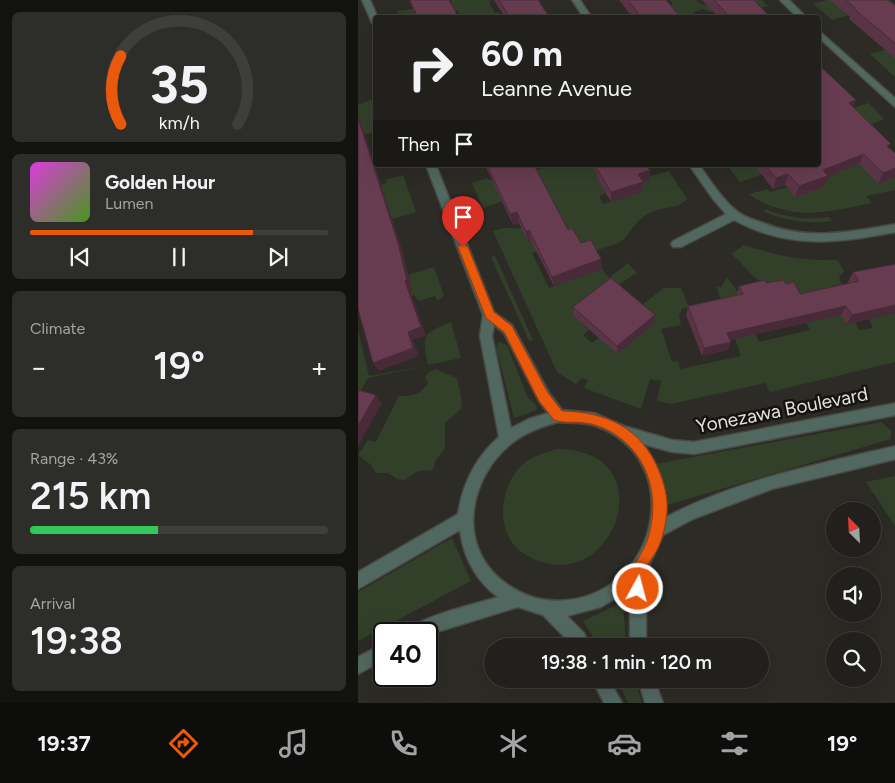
<!DOCTYPE html>
<meta charset="utf-8">
<style>
:root{--surface:#21201c;--page:#2d2d29;--text:#f1f3f6;--muted:#a2a3a3;--line:#3e3e3b;--accent:#ea580c}
body{margin:0;font-family:Figtree,sans-serif;background:var(--page);color:var(--text);height:100vh;display:flex;flex-direction:column;font-size:19px;white-space:nowrap}
*{box-sizing:border-box;margin:0}
p{font-size:16px;color:var(--muted)}
.icon{flex:none;width:28px;height:28px;fill:none;stroke:currentColor;stroke-width:2;stroke-linecap:round;stroke-linejoin:round}
.map{position:relative;flex:1;overflow:hidden}
.sheet{display:flex;flex-direction:column;gap:12px;padding:12px;background:#12120f;width:358px}
.sheet>*{flex:none}
.top-card{position:absolute;left:15px;top:15px;width:448px;height:152px;border-radius:5px;box-shadow:0 5px 20px #0002,0 0 0 1px var(--line);background:#21201c;color:var(--text);overflow:hidden}
.needle{width:32px;rotate:336deg}
.fabs{position:absolute;left:468px;top:502px;display:grid;gap:10px}
.fabs a{display:grid;place-items:center;width:55px;height:55px;border-radius:50%;background:var(--surface);box-shadow:0 5px 20px #0002,0 0 0 1px var(--line);font-size:25px}
.speed{position:absolute;left:15px;top:622px;display:flex;gap:10px;font-size:25px;font-weight:700;text-align:center}
.speed>*{display:grid;place-content:center;width:65px;height:65px;border-radius:50%;background:var(--surface);box-shadow:0 5px 20px #0002,0 0 0 1px var(--line);line-height:1}
.speed .limit{border:2px solid #111;border-radius:8px;background:#fff;color:#111}
.pin{position:absolute;display:grid;place-items:center;width:42px;height:42px;color:#fff;margin:-51px -21px;border-radius:50% 50% 50% 0;rotate:-45deg;box-shadow:0 0 5px #0007}
.pin .icon{rotate:45deg}
.me{position:absolute;width:55px;margin:-28px;rotate:7deg;stroke-linejoin:round;filter:drop-shadow(0 0 4px #0008)}
.turn{display:flex;align-items:center;gap:18px;height:105px;padding:0 25px;font-size:22px}
.turn .icon{width:65px;height:65px;stroke-width:2.5}
.turn b{display:block;font-size:35px;line-height:42px}
.then{display:flex;align-items:center;height:48px;padding:0 25px;background:#0003;gap:10px;font-size:19px}
.big{font-size:38px;font-weight:600;line-height:1.1}
.sheet .card{flex:1;display:flex;flex-direction:column;justify-content:center;gap:8px;min-width:0;padding:0 18px;border-radius:8px;background:var(--page)}
.sheet .dial{align-items:center;gap:0}
.dial svg{height:130px;overflow:visible;fill:none;stroke:var(--line);stroke-width:7;stroke-linecap:round;text-anchor:middle}
.dial text{fill:var(--text);stroke:none}
.song{display:flex;align-items:center;gap:15px}
.cover{width:60px;height:60px;border-radius:8px;background:linear-gradient(135deg,hsl(300 70% 55%),hsl(100 70% 35%))}
.played{height:5px;border-radius:2px;background:linear-gradient(90deg,var(--accent) 75%,var(--line) 75%)}
.keys{display:flex;justify-content:space-around;direction:ltr}
.heat{display:flex;justify-content:space-between;align-items:center;font-size:28px;direction:ltr}
.charge{height:8px;border-radius:4px;background:linear-gradient(90deg,#34c759 43%,var(--line) 0)}
.trip{position:absolute;left:126px;top:638px;width:285px;height:50px;border-radius:25px;background:var(--surface);box-shadow:0 5px 20px #0002,0 0 0 1px var(--line);font-weight:600;line-height:50px;text-align:center}
.menu{display:flex;height:80px;justify-content:space-around;align-items:center;background:#0d0d0b;color:var(--muted)}
.menu .icon{width:35px;height:35px}
.menu .selected{color:var(--accent)}
.menu b{font-size:22px;color:var(--text)}
main{display:flex;flex:1;min-height:0}
.map>svg:first-child{display:block}
.green{fill:#32402a}
.lines{fill:none;stroke-linecap:round;stroke-linejoin:round}
.minor-casing{stroke:#494843;stroke-width:3}
.minor{fill:#516861;fill-rule:evenodd}
.wall{fill:#593445}
.shaded-wall{fill:#482a38}
.building{fill:#673c50;stroke:#482a38}
.route{fill:#ea580c;stroke:#983908}
.labels{text-anchor:middle;dominant-baseline:central;stroke-width:5;stroke-linejoin:round;paint-order:stroke}
.street-label{font-size:19px;fill:#e2e1de;stroke:#141311}
</style>
<main>
<section class="sheet">
<div class="card dial"><svg viewBox="0 0 100 80">
<path d="M14 69A42 42 0 1 1 86 69"/>
<path d="M14 69A42 42 0 0 1 14 27" stroke="#ea580c"/>
<text x="50" y="56" font-size="32" font-weight="700">35</text>
<text x="50" y="72" font-size="11">km/h</text>
</svg></div>
<div class="card">
<div class="song"><i class="cover"></i><div><b>Golden Hour</b><p>Lumen</p></div></div>
<div class="played"></div>
<div class="keys"><svg class="icon" aria-label="previous" viewBox="0 0 24 24"><path d="M18 5L8 12l10 7zM5 5v14"/></svg><svg class="icon" aria-label="pause" viewBox="0 0 24 24"><path d="M8 5v14M16 5v14"/></svg><svg class="icon" aria-label="next" viewBox="0 0 24 24"><path d="M6 5l10 7-10 7zM19 5v14"/></svg></div>
</div>
<div class="card"><p>Climate</p>
<div class="heat"><a>−</a><b class="big">19°</b><a>+</a></div>
</div>
<div class="card"><p>Range · 43%</p><b class="big">215 km</b><div class="charge"></div></div>
<div class="card"><p>Arrival</p><b class="big">19:38</b></div>
</section>
<div class="map">
<svg width="538" height="703" viewBox="0 0 538 703">
<rect width="100%" height="100%" fill="#2c2b26"/>
<g class="green">
<path d="M93,0H131L133,2L131,3L137,13L141,12L144,16L149,15L159,17H103L100,11L81,9L42,17L39,11L86,5L94,4Z"/>
<path d="M312,0H337L345,5L371,0H404L410,6L399,9L379,5L351,12L346,9L335,12L340,17H294L308,6L315,4Z"/>
<path d="M469,0H532L537,4V20L494,14L474,20L455,4Z"/>
<path d="M537,47V77L512,54Z"/>
<path d="M17,98V132L0,135V105Z"/>
<path d="M511,103L526,119L502,129L501,164L520,183L537,177V190L508,196L514,203C469,212 436,222 393,196L392,194L409,189L412,192L429,187L460,165L498,110L495,108Z"/>
<path d="M183,165H280L239,178L248,193L241,196L245,204L284,192L279,185L289,177L311,171L329,199C319,210 306,206 294,212C279,218 276,227 267,238C262,245 232,252 224,253L215,238L174,253L191,288L244,269L251,278L270,263L279,273L251,290L217,316L231,330L225,335L234,343L306,288H323L331,307L324,309L321,316L323,325L303,329L314,362L320,361L322,369L383,356L358,286L363,287L369,277L382,295L401,342L452,330L433,292C426,289 402,282 399,279C389,271 383,261 373,254L386,245C421,256 443,261 480,260L486,271L481,277L484,286L477,285L470,288L488,324L497,322L501,330L515,328L511,319L537,313V362L412,392L407,383L313,404L299,401L303,381L292,379L283,409L226,388L230,380L224,378L218,384L199,372L135,231L147,228H164L170,241L206,230L147,200L125,208L114,183L129,178C140,188 171,172 185,168Z"/>
<path d="M369,165H432L382,182Z"/>
<path d="M45,175L58,212L34,219L30,206L2,190L29,183L27,180Z"/>
<path d="M408,209C429,218 448,220 471,217L474,221C449,224 429,221 406,212Z"/>
<path d="M137,256L175,340L171,341L133,257Z"/>
<path d="M76,267L86,296L79,301L77,296L61,301L56,295L0,313V306L54,290L50,275Z"/>
<path d="M93,322L103,358L10,378L0,395V330L11,376L70,365C64,334 64,334 93,322Z"/>
<path d="M141,342L149,345L170,398L178,405L179,410L156,418L138,347Z"/>
<path d="M77,369L99,378L104,402L103,409L87,423V448L78,460L75,470L60,471L47,480L39,479L30,473H18L12,464L0,455L10,440L18,442L41,396C53,396 63,395 70,383L67,377L70,373Z"/>
<path d="M523,422L533,430V439L306,506L292,465Z"/>
<path d="M198,449C311,448 255,605 168,555C136,537 140,488 164,465C174,456 186,453 198,449Z"/>
<path d="M537,476H538L537,526L508,482Z"/>
<path d="M94,538L113,581L0,641V592Z"/>
<path d="M265,602L268,646H241L225,621Z"/>
<path d="M259,679H277L284,703H270Z"/>
</g>
<g class="lines">
<g class="minor-casing">
<g id="minor">
<path d="M4,0H12L20,18H18V25L14,23Z"/>
<path d="M214,0H222L234,18H226Z"/>
<path d="M422,0H431L449,18H440Z"/>
<path d="M460,30L538,99V108L460,37Z"/>
<path d="M68,165H78L136,312L154,325L191,393L204,410L236,413L266,426L314,440L336,442L538,403V415L336,454L314,452L285,444C301,465 310,490 308,517C379,480 460,464 538,446V459L414,489L335,519L305,535L288,572V646H272V589L243,607L209,616L226,633L232,646H215L185,615L160,607L69,635L47,634C53,618 122,603 140,597C119,582 105,557 102,530L0,589V572L100,514C105,483 117,458 141,437L122,336L125,315ZM136,325L146,333L181,401L190,413L171,419L153,428L134,336ZM200,422C212,423 226,422 238,426C328,459 302,590 210,600C187,603 164,596 146,582C96,544 112,473 158,440C171,431 185,426 200,422Z"/>
<path d="M331,165H341C353,181 364,200 380,212C388,218 397,220 405,223C449,241 492,232 538,224V232C478,243 432,250 376,220L323,247H315L313,244L315,241L368,214L355,199Z"/>
<path d="M26,643V660L0,674V657Z"/>
<path d="M234,679H251L264,703H246Z"/>
<path d="M280,679H296L305,703H287Z"/>
</g>
</g>
<use href="#minor" class="minor"/>
</g>
<g class="wall">
<path d="M51,0H52L101,18H59Z"/>
<path d="M136,0H180L192,18H147Z"/>
<path d="M261,0H308L323,18H275Z"/>
<path d="M344,0H396L413,18H361Z"/>
<path d="M472,0H529L538,6V59L491,19L492,17Z"/>
<path d="M495,107L531,148L538,154V177L520,184L501,164L470,177L466,187L437,197L427,185L415,189L396,165H460Z"/>
<path d="M127,165H176L210,230L244,269L196,286L173,241L170,242L161,223L155,225Z"/>
<path d="M233,165H288L292,170L291,181L285,183L284,192L253,202L239,178V174Z"/>
<path d="M538,264V313L488,324L483,315L372,340L370,350L344,356L328,315L330,306L379,296L381,286L408,283L428,284L442,294L491,283L490,282L495,272Z"/>
<path d="M215,307L296,324L259,354L216,316Z"/>
</g>
<g class="shaded-wall">
<path d="M498,100L493,111L491,103Z"/>
<path d="M0,113L45,253L54,290L52,291L68,336L55,340L61,356L21,371L15,363L50,332L47,281L0,118Z"/>
<path d="M506,154L501,164L470,177L466,187L437,197L441,186L465,170Z"/>
<path d="M538,168V177L520,184L525,173Z"/>
<path d="M292,170L291,181L285,183L284,192L253,202V192L280,174Z"/>
<path d="M430,174L427,185L415,189L418,178Z"/>
<path d="M159,212L161,223L155,225L152,214Z"/>
<path d="M171,230L173,241L170,242L168,232Z"/>
<path d="M243,259L244,269L196,286L194,277Z"/>
<path d="M538,305V313L488,324L494,315Z"/>
<path d="M488,306L483,315L367,341L369,333Z"/>
<path d="M297,315L296,324L259,354V346Z"/>
<path d="M373,342L370,350L344,356L346,348Z"/>
<path d="M18,395L24,403L0,446V426Z"/>
</g>
<g class="building">
<path d="M52,0H91L101,18H60Z"/>
<path d="M141,0H180L192,18H152Z"/>
<path d="M270,0H308L323,18H284Z"/>
<path d="M356,0H396L413,18H373Z"/>
<path d="M488,0H529L538,6V44L495,8H497Z"/>
<path d="M460,64L498,100L491,103L533,144L529,146L538,154V168L525,173L506,154L465,170L470,176L441,186L430,174L418,178L407,165H460Z"/>
<path d="M0,118L40,243L49,280L47,281L63,327L50,332L55,348L15,363L0,309Z"/>
<path d="M129,165H176L210,230L214,228L223,243L233,240L243,259L194,277L171,230L168,232L159,212L152,214Z"/>
<path d="M239,165H288L292,170L280,174L285,182L253,192L238,167H240Z"/>
<path d="M538,264V305L494,315L488,306L369,333L373,342L346,348L330,306L385,294L381,286L407,280L408,283L426,280L428,284L436,282L442,294L501,281L495,272Z"/>
<path d="M253,278L297,315L259,346L215,307Z"/>
<path d="M0,390L18,395L0,426Z"/>
</g>
<path class="route" d="M105,243L110,247L136,312L154,326L190,393L204,411C248,412 283,427 301,471C306,483 310,497 309,511C308,523 305,538 300,548C296,556 289,564 287,572C285,580 289,587 285,594L280,596L275,594C266,571 284,558 290,538C302,499 292,456 255,433C247,428 236,424 227,423C217,421 206,424 196,420L181,401L146,332L128,318L100,247Z"/>
<g class="labels">
<g class="street-label">
<text transform="translate(424 410) rotate(-11)">Yonezawa Boulevard</text>
</g>
</g>
</svg>
<div class="fabs">
<a><svg class="needle" viewBox="-14 -14 28 28"><path d="M0-13l5 13h-10z" fill="#e53935"/><path d="M0 13l5-13h-10z" fill="#a2a3a3"/></svg></a>
<a><svg class="icon" aria-label="sound" viewBox="0 0 24 24"><path d="M4 9h4l5-4v14l-5-4H4zM17 9q2 3 0 6"/></svg></a>
<a><svg class="icon" aria-label="search" viewBox="0 0 24 24"><circle cx="10" cy="10" r="6"/><path d="M15 15l6 6"/></svg></a>
</div>
<div class="speed"><div class="limit">40</div></div>
<div class="pin" style="left:105px;top:247px;background:#d93025"><svg class="icon" aria-label="arrive" viewBox="0 0 24 24"><path d="M6 21V4h12l-3 4 3 4H6"/></svg></div>
<svg class="me" style="left:280px;top:589px" viewBox="-20 -20 40 40"><circle r="17" fill="#ea580c" stroke="#fff" stroke-width="3"/><path d="M0-11L8 9 0 5-8 9z" fill="#fff"/></svg>
<div class="trip">19:38 · 1 min · 120 m</div>
<div class="top-card">
<div class="turn"><svg class="icon" aria-label="right" viewBox="0 0 24 24"><path d="M7 20v-9h11M14 6l5 5-5 5"/></svg><div><b>60 m</b>Leanne Avenue</div></div>
<div class="then">Then<svg class="icon" aria-label="arrive" viewBox="0 0 24 24"><path d="M6 21V4h12l-3 4 3 4H6"/></svg></div>
</div>
</div>
</main>
<nav class="menu">
<b>19:37</b>
<svg class="icon selected" aria-label="directions" viewBox="0 0 24 24"><path d="M12 3l9 9-9 9-9-9zM9 14v-3h6M13 9l2 2-2 2"/></svg>
<svg class="icon" aria-label="music" viewBox="0 0 24 24"><path d="M9 18V5l10-2v13"/><circle cx="6" cy="18" r="3"/><circle cx="16" cy="16" r="3"/></svg>
<svg class="icon" aria-label="phone" viewBox="0 0 24 24"><path d="M5 4h4l2 5-3 2q2 4 5 5l2-3 5 2v4C11 20 4 13 5 4z"/></svg>
<svg class="icon" aria-label="climate" viewBox="0 0 24 24"><path d="M12 3v18M4 7l16 10M4 17L20 7"/></svg>
<svg class="icon" aria-label="car" viewBox="0 0 24 24"><path d="M5 17H2v-5l4-1 3-4h7l3 4 3 1v5h-3M9 17h6M6 11h13"/><circle cx="7" cy="17" r="2"/><circle cx="17" cy="17" r="2"/></svg>
<svg class="icon" aria-label="filters" viewBox="0 0 24 24"><path d="M4 7h16M4 17h16"/><circle cx="9" cy="7" r="2"/><circle cx="15" cy="17" r="2"/></svg>
<b>19°</b>
</nav>
